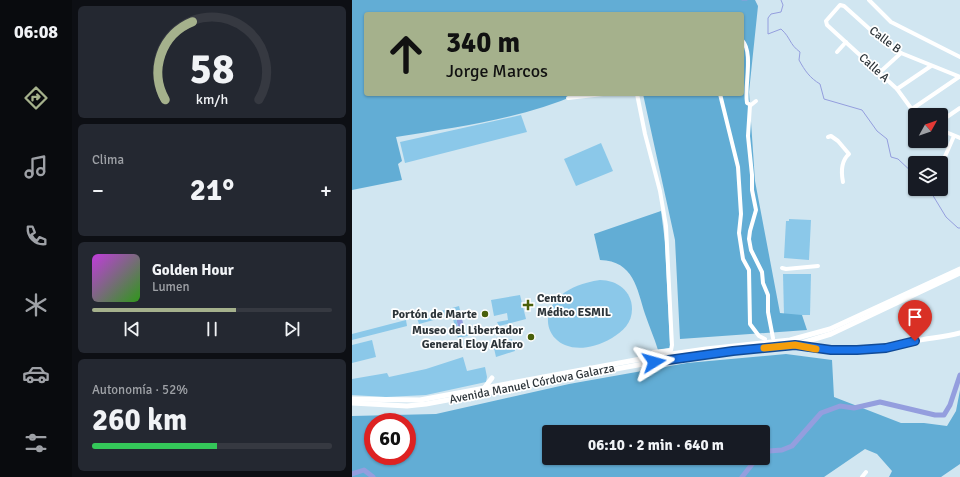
<!DOCTYPE html>
<html lang="es">
<meta charset="utf-8">
<style>
:root{--surface:#171b24;--page:#242831;--text:#f1f3f6;--muted:#9ea1a6;--line:#363941;--accent:#a5b18c}
body{margin:0;font-family:Signika,sans-serif;background:var(--page);color:var(--text);height:100vh;display:flex;flex-direction:column;font-size:15px;white-space:nowrap}
*{box-sizing:border-box;margin:0}
p{font-size:13px;color:var(--muted)}
.icon{flex:none;width:22px;height:22px;fill:none;stroke:currentColor;stroke-width:2;stroke-linecap:round;stroke-linejoin:round}
.map{position:relative;flex:1;overflow:hidden}
.side{display:flex;flex-direction:column;gap:6px;padding:6px;background:#0d0f14;width:280px}
.side>*{flex:none}
.guide{position:absolute;left:12px;top:12px;width:380px;height:84px;border-radius:4px;box-shadow:0 1px 3px #0004;background:#a5b18c;color:#111;overflow:hidden}
.needle{width:26px;rotate:50deg}
.fabs{position:absolute;left:556px;top:108px;display:grid;gap:8px}
.fabs a{display:grid;place-items:center;width:40px;height:40px;border-radius:4px;background:var(--surface);box-shadow:0 1px 3px #0004;font-size:20px}
.speed{position:absolute;left:12px;top:413px;display:flex;gap:8px;font-size:20px;font-weight:700;text-align:center}
.speed>*{display:grid;place-content:center;width:52px;height:52px;border-radius:50%;background:var(--surface);box-shadow:0 1px 3px #0004;line-height:1}
.speed .limit{border:6px solid #d22;background:#fff;color:#111}
.pin{position:absolute;display:grid;place-items:center;width:34px;height:34px;color:#fff;margin:-41px -17px;border-radius:50% 50% 50% 0;rotate:-45deg;box-shadow:0 0 4px #0007}
.pin .icon{rotate:45deg}
.me{position:absolute;width:44px;margin:-22px;rotate:82deg;stroke-linejoin:round;filter:drop-shadow(0 0 3px #0008)}
.turn{display:flex;align-items:center;gap:14px;height:84px;padding:0 16px;font-size:18px}
.turn .icon{width:52px;height:52px;stroke-width:2.5}
.turn b{display:block;font-size:28px;line-height:34px}
.big{font-size:30px;font-weight:700;line-height:1.1}
.side .widget{flex:1;display:flex;flex-direction:column;justify-content:center;gap:6px;min-width:0;padding:0 14px;border-radius:6px;background:var(--page)}
.side .dial{align-items:center;gap:0}
.dial svg{height:104px;overflow:visible;fill:none;stroke:var(--line);stroke-width:7;stroke-linecap:round;text-anchor:middle}
.dial text{fill:var(--text);stroke:none}
.song{display:flex;align-items:center;gap:12px}
.cover{width:48px;height:48px;border-radius:6px;background:linear-gradient(135deg,hsl(290 70% 55%),hsl(110 70% 35%))}
.played{height:4px;border-radius:2px;background:linear-gradient(90deg,var(--accent) 60%,var(--line) 60%)}
.keys{display:flex;justify-content:space-around;direction:ltr}
.heat{display:flex;justify-content:space-between;align-items:center;font-size:22px;direction:ltr}
.charge{height:6px;border-radius:3px;background:linear-gradient(90deg,#34c759 52%,var(--line) 0)}
.trip{position:absolute;left:190px;top:425px;width:228px;height:40px;border-radius:4px;background:var(--surface);box-shadow:0 1px 3px #0004;font-weight:700;line-height:40px;text-align:center}
main{display:flex;flex:1;min-height:0}
.menu{display:flex;flex-direction:column;width:72px;justify-content:space-around;align-items:center;background:#090b0e;color:var(--muted)}
.menu .icon{width:28px;height:28px}
.menu .on{color:var(--accent)}
.menu b{font-size:18px;color:var(--text)}
.map>svg:first-child{display:block}
.green{fill:#8bc8e9}
.forest{fill:#62add5;fill-rule:evenodd}
.water{fill:#949ede}
.lines{fill:none;stroke-linecap:round;stroke-linejoin:round}
.stream{stroke:#949ede;stroke-width:1}
.river{stroke:#949ede;stroke-width:5}
.minor{stroke:#fff;stroke-width:4}
.major{stroke:#fff;stroke-width:5}
.route-casing{stroke:#114b97;stroke-width:10}
.route{stroke:#1a73e8;stroke-width:7}
.slow{stroke:#f59e0b;stroke-width:7}
.poi-dot{fill:#49600b;stroke:#fff;stroke-width:1.5}
.labels{text-anchor:middle;dominant-baseline:central;stroke-width:3.5;stroke-linejoin:round;paint-order:stroke}
.street-label{font-size:12px;fill:#2c3439;stroke:#fff}
.poi-label{font-size:12px;font-weight:bold;fill:#2c3439;stroke:#fff;text-anchor:end}
</style>
<main>
<nav class="menu">
<b>06:08</b>
<svg class="icon on" aria-label="directions" viewBox="0 0 24 24"><path d="M12 3l9 9-9 9-9-9zM9 14v-3h6M13 9l2 2-2 2"/></svg>
<svg class="icon" aria-label="music" viewBox="0 0 24 24"><path d="M9 18V5l10-2v13"/><circle cx="6" cy="18" r="3"/><circle cx="16" cy="16" r="3"/></svg>
<svg class="icon" aria-label="phone" viewBox="0 0 24 24"><path d="M5 4h4l2 5-3 2q2 4 5 5l2-3 5 2v4C11 20 4 13 5 4z"/></svg>
<svg class="icon" aria-label="climate" viewBox="0 0 24 24"><path d="M12 3v18M4 7l16 10M4 17L20 7"/></svg>
<svg class="icon" aria-label="car" viewBox="0 0 24 24"><path d="M5 17H2v-5l4-1 3-4h7l3 4 3 1v5h-3M9 17h6M6 11h13"/><circle cx="7" cy="17" r="2"/><circle cx="17" cy="17" r="2"/></svg>
<svg class="icon" aria-label="filters" viewBox="0 0 24 24"><path d="M4 7h16M4 17h16"/><circle cx="9" cy="7" r="2"/><circle cx="15" cy="17" r="2"/></svg>
</nav>
<section class="side">
<div class="widget dial"><svg viewBox="0 0 100 80">
<path d="M14 69A42 42 0 1 1 86 69"/>
<path d="M14 69A42 42 0 0 1 35 9" stroke="#a5b18c"/>
<text x="50" y="56" font-size="32" font-weight="700">58</text>
<text x="50" y="72" font-size="11">km/h</text>
</svg></div>
<div class="widget"><p>Clima</p>
<div class="heat"><a>−</a><b class="big">21°</b><a>+</a></div>
</div>
<div class="widget">
<div class="song"><i class="cover"></i><div><b>Golden Hour</b><p>Lumen</p></div></div>
<div class="played"></div>
<div class="keys"><svg class="icon" aria-label="previous" viewBox="0 0 24 24"><path d="M18 5L8 12l10 7zM5 5v14"/></svg><svg class="icon" aria-label="pause" viewBox="0 0 24 24"><path d="M8 5v14M16 5v14"/></svg><svg class="icon" aria-label="next" viewBox="0 0 24 24"><path d="M6 5l10 7-10 7zM19 5v14"/></svg></div>
</div>
<div class="widget"><p>Autonomía · 52%</p><b class="big">260 km</b><div class="charge"></div></div>
</section>
<div class="map">
<svg width="608" height="477" viewBox="0 0 608 477">
<rect width="100%" height="100%" fill="#d1e6f1"/>
<g class="green">
<path d="M169,115L175,132L53,163L48,142Z"/>
<path d="M249,143L261,171L224,186L212,159Z"/>
<path d="M437,219L459,220L457,260L432,258L434,221H437Z"/>
<path d="M431,274H459L458,315H432Z"/>
<path d="M248,280C265,280 280,291 280,309C280,323 271,331 260,338C193,376 163,292 248,280Z"/>
<path d="M168,295L174,319L147,326L145,322L156,320L155,313L142,316L139,300Z"/>
<path d="M107,306L108,310L103,312L107,333L113,332L116,336L106,338L100,315L67,324L65,318Z"/>
<path d="M54,320L55,326L0,340V334Z"/>
<path d="M160,339L163,351L144,357L141,344Z"/>
<path d="M20,340L24,357L0,363V345Z"/>
<path d="M111,357L115,371L133,367L135,377L134,382L74,395L34,397L0,395V379L35,373L37,377L74,369Z"/>
</g>
<g class="forest">
<path d="M0,0H403L406,6L397,92L403,181L428,313L450,315L455,330L328,339L323,240L291,94H390V14H14V94H226C168,119 106,127 44,137L50,161L46,164L50,180L0,190Z"/>
<path d="M309,211L313,242L318,348L306,350C302,337 297,326 293,314C285,289 282,261 248,260L242,234Z"/>
<path d="M434,354L480,360L482,397L549,423H572L595,426L604,411L608,390V464L589,477H537L540,471L525,454L513,449L472,477H0V416L84,414L217,384L335,363ZM21,422H55V456H21ZM197,432H411V458H197Z"/>
</g>
<path class="water" d="M108,311L113,331L107,332L103,312Z"/>
<g class="lines">
<g class="stream">
<path d="M390,0H395"/>
<path d="M429,0L431,5L429,12L419,14L416,18V34L429,29C439,38 437,44 448,52L447,60C453,71 458,78 468,84L472,99L510,110L525,131L535,139L539,157L546,159L563,175"/>
<path d="M577,189L594,217L606,228H608"/>
</g>
<g class="river">
<path d="M411,454L417,451L430,450L440,446L469,413L488,406L502,408L528,402L583,415H592L598,405L608,375"/>
<path d="M0,474L12,470L21,477"/>
<path d="M390,477L405,458"/>
</g>
<g class="minor">
<path d="M517,0L539,22L608,57"/>
<path d="M390,40C402,53 392,85 395,103L399,105L404,101"/>
<path d="M485,52L494,42"/>
<path d="M527,73L549,53"/>
<path d="M545,89L579,66"/>
<path d="M285,94L293,134L308,191L314,226L320,345L319,350L301,352"/>
<path d="M368,94L386,167L389,214L387,233L391,259L397,270L398,324L407,336L413,339"/>
<path d="M216,98L251,94"/>
<path d="M398,105L396,136L400,175V190L404,210L398,231L397,239L399,250L410,272L411,283L416,295V312L421,338"/>
<path d="M560,109L607,77"/>
<path d="M564,115L545,89L475,25L474,21L488,5L492,6L532,42L549,53L608,77"/>
<path d="M589,121L608,108"/>
<path d="M589,130L608,138"/>
<path d="M476,137L479,136L486,141L497,154C489,161 489,172 491,182"/>
<path d="M591,161L602,136"/>
<path d="M430,268L434,269L466,266"/>
<path d="M510,477L514,472"/>
</g>
<g class="major">
<path d="M444,346C484,354 522,349 563,341C578,338 593,337 608,333"/>
<path d="M133,387L140,378"/>
<path d="M0,399L68,400L305,356L354,349L438,340L478,329L608,269"/>
<path d="M0,403L55,406L74,404L302,362L381,351L443,345L479,334L608,273"/>
</g>
</g>
<g class="lines">
<g class="route-casing">
<path id="route" d="M302,362L381,351L443,345L479,350H505L534,348L563,341"/>
</g>
<use href="#route" class="route"/>
<path class="slow" d="M412,348L443,345L464,349"/>
</g>
<g class="poi-dot">
<path d="M174 299h4v4h4v4h-4v4h-4v-4h-4v-4h4z"/>
<circle cx="133" cy="314" r="4"/>
<circle cx="179" cy="337" r="4"/>
</g>
<g class="labels">
<g class="street-label">
<text transform="translate(533 40) rotate(37)">Calle B</text>
<text transform="translate(522 68) rotate(42)">Calle A</text>
<text transform="translate(180 384) rotate(-11)">Avenida Manuel Córdova Galarza</text>
</g>
<g class="poi-label">
<text x="185" y="298" text-anchor="start">Centro<tspan x="185" dy="14">Médico ESMIL</tspan></text>
<text x="125" y="314">Portón de Marte</text>
<text x="171" y="330">Museo del Libertador<tspan x="171" dy="14">General Eloy Alfaro</tspan></text>
</g>
</g>
</svg>
<div class="fabs">
<a><svg class="needle" viewBox="-14 -14 28 28"><path d="M0-13l5 13h-10z" fill="#e53935"/><path d="M0 13l5-13h-10z" fill="#9ea1a6"/></svg></a>
<a><svg class="icon" aria-label="layers" viewBox="0 0 24 24"><path d="M12 4l9 5-9 5-9-5zM3 14l9 5 9-5"/></svg></a>
</div>
<div class="speed"><div class="limit">60</div></div>
<div class="pin" style="left:563px;top:341px;background:#d93025"><svg class="icon" aria-label="arrive" viewBox="0 0 24 24"><path d="M6 21V4h12l-3 4 3 4H6"/></svg></div>
<svg class="me" style="left:302px;top:362px" viewBox="-20 -20 40 40"><path d="M0-17L14 15 0 8-14 15z" fill="#1a73e8" stroke="#fff" stroke-width="4"/></svg>
<div class="trip">06:10 · 2 min · 640 m</div>
<div class="guide">
<div class="turn"><svg class="icon" aria-label="ahead" viewBox="0 0 24 24"><path d="M12 20V5M6 11l6-6 6 6"/></svg><div><b>340 m</b>Jorge Marcos</div></div>
</div>
</div>
</main>
